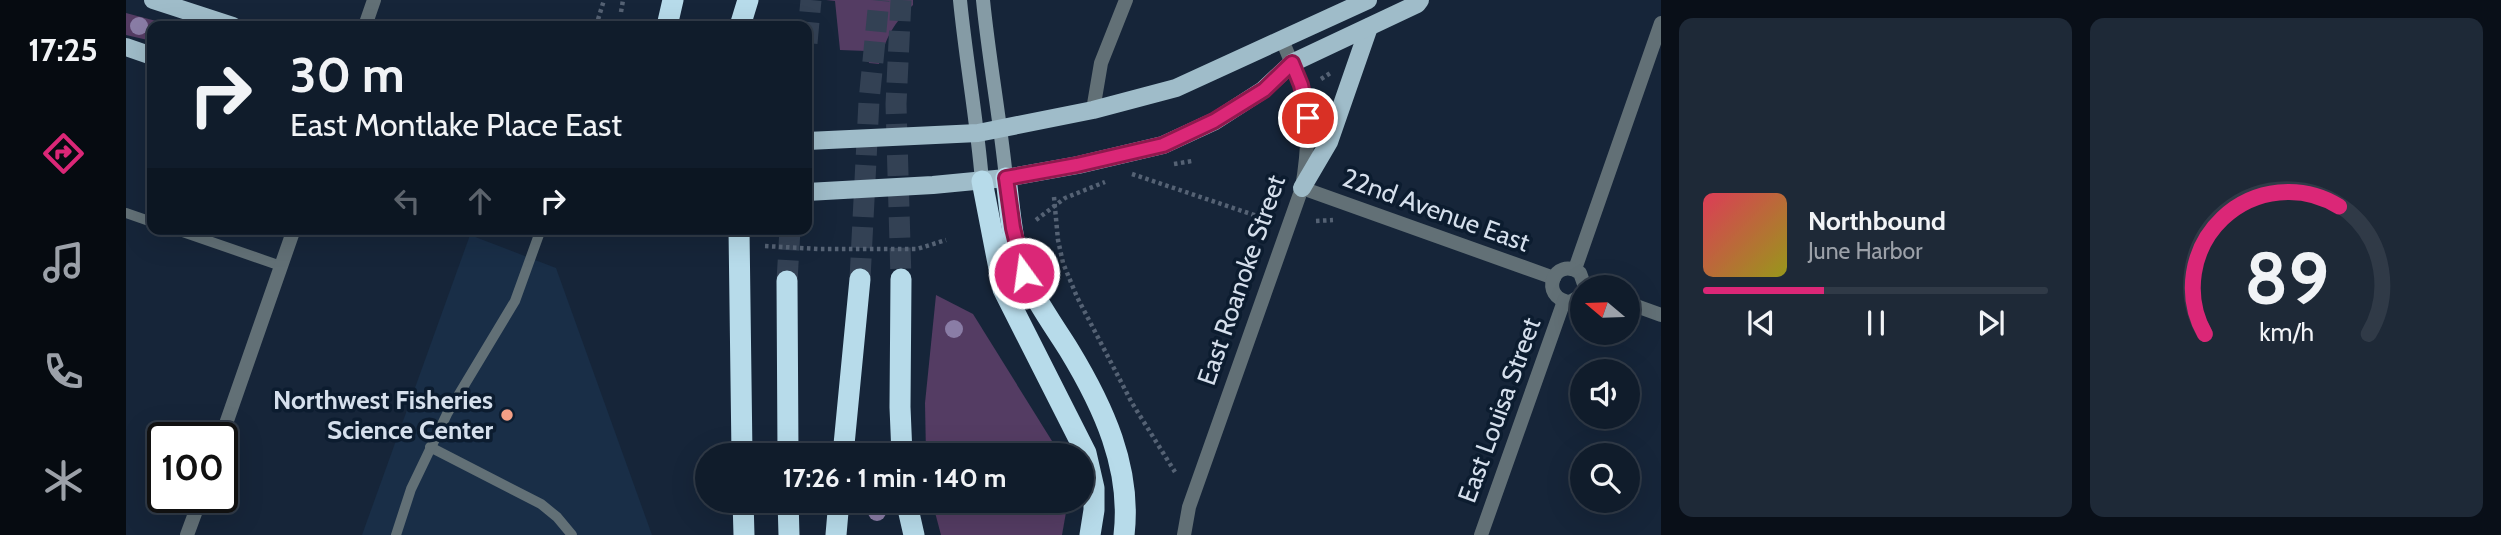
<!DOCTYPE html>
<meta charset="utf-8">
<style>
:root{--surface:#101c2b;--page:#1e2937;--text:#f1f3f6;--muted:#9ca1a9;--line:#303a47;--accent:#db2777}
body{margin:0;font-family:Cabin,sans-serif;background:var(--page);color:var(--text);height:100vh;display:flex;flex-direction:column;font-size:26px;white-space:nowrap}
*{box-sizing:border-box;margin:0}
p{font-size:23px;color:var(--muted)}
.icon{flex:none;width:38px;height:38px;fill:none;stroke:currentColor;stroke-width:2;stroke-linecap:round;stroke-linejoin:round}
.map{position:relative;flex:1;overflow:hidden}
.panel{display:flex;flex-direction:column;gap:18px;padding:18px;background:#090f18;width:840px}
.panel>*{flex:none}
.top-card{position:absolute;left:21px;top:21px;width:665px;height:214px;border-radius:14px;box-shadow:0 7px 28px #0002,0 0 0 2px var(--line);background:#101c2b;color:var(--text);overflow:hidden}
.needle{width:46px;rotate:289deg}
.buttons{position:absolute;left:1444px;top:275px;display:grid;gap:14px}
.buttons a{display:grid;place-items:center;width:70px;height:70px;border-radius:50%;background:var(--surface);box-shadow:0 7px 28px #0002,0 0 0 2px var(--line);font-size:35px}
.speed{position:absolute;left:21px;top:422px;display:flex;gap:14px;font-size:35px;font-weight:700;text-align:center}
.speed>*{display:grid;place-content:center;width:91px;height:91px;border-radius:50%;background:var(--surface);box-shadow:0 7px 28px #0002,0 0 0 2px var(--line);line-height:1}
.speed .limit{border:4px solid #111;border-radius:10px;background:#fff;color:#111}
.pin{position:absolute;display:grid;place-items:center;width:60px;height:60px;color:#fff;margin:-30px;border:4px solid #fff;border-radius:50%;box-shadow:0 2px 7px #0007}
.me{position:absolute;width:77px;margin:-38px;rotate:346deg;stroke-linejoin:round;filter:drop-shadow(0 0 5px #0008)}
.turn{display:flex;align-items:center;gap:24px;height:147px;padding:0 28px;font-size:32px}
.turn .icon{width:91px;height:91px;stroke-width:2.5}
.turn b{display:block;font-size:49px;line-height:60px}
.lanes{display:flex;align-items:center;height:66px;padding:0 28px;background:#0003;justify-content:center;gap:35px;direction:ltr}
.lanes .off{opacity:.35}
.panel .card{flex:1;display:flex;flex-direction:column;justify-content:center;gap:10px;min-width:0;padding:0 24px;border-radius:14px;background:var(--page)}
.panel .dial{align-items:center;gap:0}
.dial svg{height:182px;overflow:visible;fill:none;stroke:var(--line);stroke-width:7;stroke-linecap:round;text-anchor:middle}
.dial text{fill:var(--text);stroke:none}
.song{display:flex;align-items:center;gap:21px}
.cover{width:84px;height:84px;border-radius:10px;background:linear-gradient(135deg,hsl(350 70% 55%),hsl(60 70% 35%))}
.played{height:7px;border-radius:4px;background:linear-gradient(90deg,var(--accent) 35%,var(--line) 35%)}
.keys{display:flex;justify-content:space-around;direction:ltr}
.panel .tiles{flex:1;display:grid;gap:18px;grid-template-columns:repeat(2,1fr)}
.trip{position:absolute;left:569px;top:443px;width:399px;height:70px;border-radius:35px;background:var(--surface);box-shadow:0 7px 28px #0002,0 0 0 2px var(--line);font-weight:800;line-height:70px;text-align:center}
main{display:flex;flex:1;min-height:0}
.tabs{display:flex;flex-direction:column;width:126px;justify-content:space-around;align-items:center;background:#060b11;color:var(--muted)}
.tabs .icon{width:49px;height:49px}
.tabs .current{color:var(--accent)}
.tabs b{font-size:32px;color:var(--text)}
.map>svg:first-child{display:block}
.built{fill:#192e47}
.green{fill:#543c63}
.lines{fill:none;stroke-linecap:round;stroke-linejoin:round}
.motorway-tunnel{stroke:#334154;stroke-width:21;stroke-dasharray:21 10;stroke-linecap:butt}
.path{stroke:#556274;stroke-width:4.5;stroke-dasharray:3.5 3.5;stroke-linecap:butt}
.service{stroke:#627076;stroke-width:10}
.minor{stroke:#627076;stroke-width:14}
.tertiary{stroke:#627076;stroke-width:14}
.secondary{stroke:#859ba5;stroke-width:14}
.primary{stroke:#9fbcc9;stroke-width:18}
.motorway{stroke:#b7dbea;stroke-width:21}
.tree{fill:#8a7da6}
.route-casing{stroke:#8e194d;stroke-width:18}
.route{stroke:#db2777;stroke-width:12}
.poi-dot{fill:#f39f86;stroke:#0c1c2f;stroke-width:2.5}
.labels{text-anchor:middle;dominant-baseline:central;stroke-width:7;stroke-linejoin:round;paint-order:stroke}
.street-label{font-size:26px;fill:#d5dfec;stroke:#0c1c2f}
.poi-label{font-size:26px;font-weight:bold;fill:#d5dfec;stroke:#0c1c2f;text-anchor:end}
</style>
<main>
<nav class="tabs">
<b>17:25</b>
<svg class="icon current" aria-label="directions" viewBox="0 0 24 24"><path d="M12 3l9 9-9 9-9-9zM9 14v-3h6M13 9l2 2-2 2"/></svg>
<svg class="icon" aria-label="music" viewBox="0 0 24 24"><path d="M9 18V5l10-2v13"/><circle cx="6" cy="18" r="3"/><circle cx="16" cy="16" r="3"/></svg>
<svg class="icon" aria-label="phone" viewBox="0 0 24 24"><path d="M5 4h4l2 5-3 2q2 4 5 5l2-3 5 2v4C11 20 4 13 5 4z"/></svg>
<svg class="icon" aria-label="climate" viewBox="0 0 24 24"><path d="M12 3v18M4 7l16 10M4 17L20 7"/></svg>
</nav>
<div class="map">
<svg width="1535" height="535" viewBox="0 0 1535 535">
<rect width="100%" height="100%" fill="#162539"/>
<path class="built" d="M344,235L430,268L526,535H236Z"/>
<g class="green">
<path d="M700,0H787V5C768,22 759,39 753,64L743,63L741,51L714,50L709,1Z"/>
<path d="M0,13L49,26H26V41L0,35Z"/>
<path d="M810,295L847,314L926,441L930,455H800L799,403Z"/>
<path d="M806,501V500L942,501L936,535H815Z"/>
</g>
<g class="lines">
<g class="motorway-tunnel">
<path d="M775,0L770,104L775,279"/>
<path d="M681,43L685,0"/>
<path d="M734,279L743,101L753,0"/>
<path d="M661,281L664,229"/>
</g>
<g class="path">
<path d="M495,12L497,0"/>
<path d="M470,26L478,0"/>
<path d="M1195,79L1206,72"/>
<path d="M1048,164L1066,161"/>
<path d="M1006,174L1137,218"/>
<path d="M928,197L932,240L937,263L951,297L1006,403L1049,472"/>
<path d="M910,220L939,198L979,182"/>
<path d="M1190,221L1207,220"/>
<path d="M639,246L693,249H791L820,240"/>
</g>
<g class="service">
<path d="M0,213L26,222"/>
<path d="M48,229L155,266"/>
<path d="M304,447L415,504L431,517L446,535"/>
<path d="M270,535L285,489L321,414L389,301L415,229"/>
</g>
<g class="minor">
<path d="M239,26L248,0"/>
<path d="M967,110L975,63L1000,0"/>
<path d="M1176,188L1428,278"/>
<path d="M1449,269L1535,23"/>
<path d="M1456,295L1444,302C1412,298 1428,255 1454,273L1459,287"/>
<path d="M1502,303L1535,315"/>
<path d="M95,438L168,229"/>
<path d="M61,535L75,497"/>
<path d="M1355,535L1438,301"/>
</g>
<path class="tertiary" d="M1058,535L1063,507L1176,188C1187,122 1182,100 1156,40"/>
<g class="secondary">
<path d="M834,0C840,61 851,120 856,181"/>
<path d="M857,0C863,60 874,118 880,178"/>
</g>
<g class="primary">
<path d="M27,0L107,26"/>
<path d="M0,47L26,56"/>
<path d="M681,141L852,133L967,110L1050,88L1242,0"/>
<path d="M1176,188L1203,142L1243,27"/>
<path d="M681,192L807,185L880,178L952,165L1037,145L1089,121L1137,90L1166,63L1291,4L1294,0"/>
</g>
<g class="motorway">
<path d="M541,26L547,0"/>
<path d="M614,26L622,0"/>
<path d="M880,178C884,210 886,247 899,277C911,303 928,326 943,350C977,406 1006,468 998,535"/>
<path d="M856,181L877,289L960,453L968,488V510L964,535"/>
<path d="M613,229L616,455"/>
<path d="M775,279L774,407L776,455"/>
<path d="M661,281L662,455"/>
<path d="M717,455L734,279"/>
<path d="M617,500L618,535"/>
<path d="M662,500L663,535"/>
<path d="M780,500L788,535"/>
<path d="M710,535L713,500"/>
</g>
</g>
<g class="tree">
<circle cx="13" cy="26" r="9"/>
<circle cx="828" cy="329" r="9"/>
<circle cx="751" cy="512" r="9"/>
</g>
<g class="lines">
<g class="route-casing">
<path id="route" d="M898,273L887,228L880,178L951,165L1037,145L1088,121L1138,90L1166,63L1175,85L1182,118"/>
</g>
<use href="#route" class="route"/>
</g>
<circle class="poi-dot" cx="381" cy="415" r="7"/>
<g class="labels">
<g class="street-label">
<text transform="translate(1310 210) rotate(20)">22nd Avenue East</text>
<text transform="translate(1115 280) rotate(-71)">East Roanoke Street</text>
<text transform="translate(1373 410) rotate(-70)">East Louisa Street</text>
</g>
<g class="poi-label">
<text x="367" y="400">Northwest Fisheries<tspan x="367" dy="30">Science Center</tspan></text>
</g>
</g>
</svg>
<div class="buttons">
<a><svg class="needle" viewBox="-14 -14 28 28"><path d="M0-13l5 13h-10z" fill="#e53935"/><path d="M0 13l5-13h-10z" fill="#9ca1a9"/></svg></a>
<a><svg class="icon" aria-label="sound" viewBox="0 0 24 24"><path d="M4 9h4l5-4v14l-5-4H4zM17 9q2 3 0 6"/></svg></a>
<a><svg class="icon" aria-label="search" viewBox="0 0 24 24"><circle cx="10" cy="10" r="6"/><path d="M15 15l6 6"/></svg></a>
</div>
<div class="speed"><div class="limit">100</div></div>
<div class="pin" style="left:1182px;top:118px;background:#d93025"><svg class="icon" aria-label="arrive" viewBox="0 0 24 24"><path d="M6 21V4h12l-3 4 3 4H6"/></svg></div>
<svg class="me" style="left:898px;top:273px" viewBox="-20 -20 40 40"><circle r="17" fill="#db2777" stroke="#fff" stroke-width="3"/><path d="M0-11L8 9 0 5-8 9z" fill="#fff"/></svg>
<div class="trip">17:26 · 1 min · 140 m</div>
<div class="top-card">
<div class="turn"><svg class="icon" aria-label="right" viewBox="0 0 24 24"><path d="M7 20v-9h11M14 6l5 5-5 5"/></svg><div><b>30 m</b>East Montlake Place East</div></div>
<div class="lanes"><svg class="icon off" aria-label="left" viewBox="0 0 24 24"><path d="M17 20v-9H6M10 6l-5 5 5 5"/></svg><svg class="icon off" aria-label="ahead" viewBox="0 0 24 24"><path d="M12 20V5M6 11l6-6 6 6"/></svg><svg class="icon" aria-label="right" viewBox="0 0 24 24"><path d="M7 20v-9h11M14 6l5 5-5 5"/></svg></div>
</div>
</div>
<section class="panel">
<div class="tiles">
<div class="card">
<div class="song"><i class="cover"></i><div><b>Northbound</b><p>June Harbor</p></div></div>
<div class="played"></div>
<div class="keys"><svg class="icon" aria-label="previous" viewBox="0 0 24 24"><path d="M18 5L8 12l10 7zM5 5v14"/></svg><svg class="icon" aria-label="pause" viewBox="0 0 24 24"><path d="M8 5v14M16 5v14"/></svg><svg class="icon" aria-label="next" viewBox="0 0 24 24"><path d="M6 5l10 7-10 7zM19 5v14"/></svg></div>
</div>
<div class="card dial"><svg viewBox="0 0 100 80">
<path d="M14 69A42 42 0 1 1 86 69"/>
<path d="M14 69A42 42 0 0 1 73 13" stroke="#db2777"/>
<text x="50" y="56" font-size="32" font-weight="700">89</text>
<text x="50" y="72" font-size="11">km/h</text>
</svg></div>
</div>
</section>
</main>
